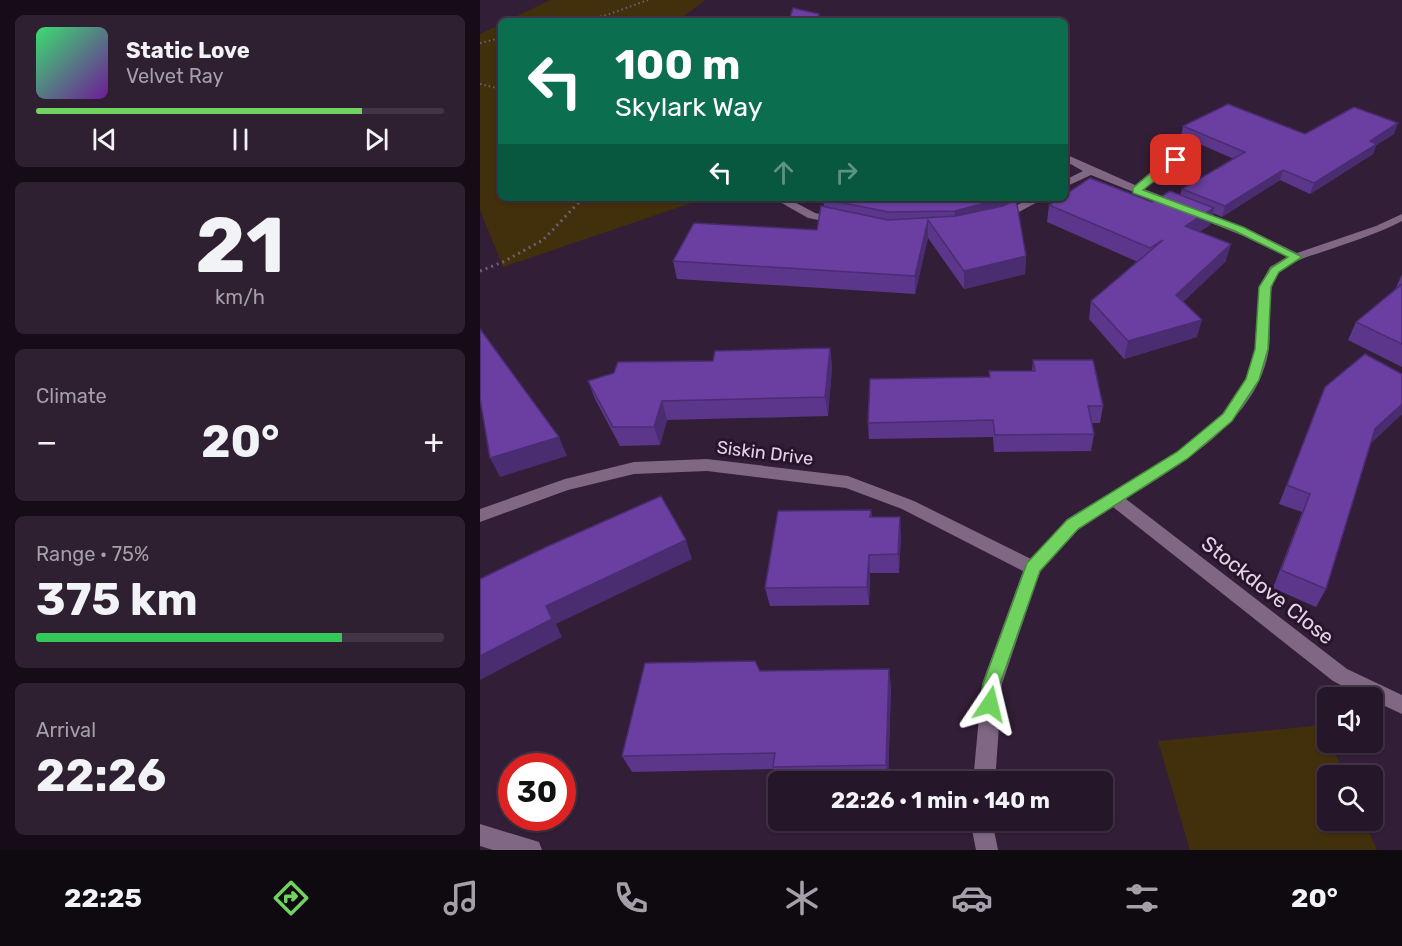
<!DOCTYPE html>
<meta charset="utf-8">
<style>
:root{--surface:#261629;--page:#2e1f31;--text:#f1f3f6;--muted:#a49fa8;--line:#423546;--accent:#70d35f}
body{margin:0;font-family:Rubik,sans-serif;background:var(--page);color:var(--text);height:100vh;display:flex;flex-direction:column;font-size:22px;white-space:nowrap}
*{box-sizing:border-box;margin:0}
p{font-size:20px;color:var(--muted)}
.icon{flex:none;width:33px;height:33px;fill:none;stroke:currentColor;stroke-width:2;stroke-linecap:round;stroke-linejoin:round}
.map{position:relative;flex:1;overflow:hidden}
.drawer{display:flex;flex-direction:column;gap:15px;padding:15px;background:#150c17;width:480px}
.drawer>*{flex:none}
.top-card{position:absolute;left:18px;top:18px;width:570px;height:183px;border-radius:9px;box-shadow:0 2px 4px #0004,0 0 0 2px var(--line);background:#0b6e4f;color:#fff;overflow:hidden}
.controls{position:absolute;left:837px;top:687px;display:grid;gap:12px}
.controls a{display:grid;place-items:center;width:66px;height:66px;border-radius:9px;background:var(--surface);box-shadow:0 2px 4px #0004,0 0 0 2px var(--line);font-size:30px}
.speed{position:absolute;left:18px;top:753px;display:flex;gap:12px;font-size:30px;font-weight:700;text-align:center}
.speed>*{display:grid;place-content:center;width:78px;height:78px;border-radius:50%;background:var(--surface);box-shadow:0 2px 4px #0004,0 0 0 2px var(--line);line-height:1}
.speed .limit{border:9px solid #d22;background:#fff;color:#111}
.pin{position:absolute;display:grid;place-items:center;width:51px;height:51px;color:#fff;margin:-26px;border-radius:12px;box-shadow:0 3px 9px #0006}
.me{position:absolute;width:66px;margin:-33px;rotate:10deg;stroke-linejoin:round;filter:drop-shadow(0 0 4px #0008)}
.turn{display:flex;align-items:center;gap:21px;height:126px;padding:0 18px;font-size:27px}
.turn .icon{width:78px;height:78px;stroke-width:2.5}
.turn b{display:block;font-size:42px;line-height:51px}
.lanes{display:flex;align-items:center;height:57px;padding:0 18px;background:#0003;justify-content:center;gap:30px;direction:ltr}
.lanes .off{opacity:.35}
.big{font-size:45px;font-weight:700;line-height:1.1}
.drawer .card{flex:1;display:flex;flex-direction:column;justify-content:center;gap:9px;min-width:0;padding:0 21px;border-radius:9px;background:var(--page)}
.drawer .dial{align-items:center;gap:0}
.dial b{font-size:78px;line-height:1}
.song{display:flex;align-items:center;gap:18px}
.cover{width:72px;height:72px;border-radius:9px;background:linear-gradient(135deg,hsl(140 70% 55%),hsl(280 70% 35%))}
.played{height:6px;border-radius:3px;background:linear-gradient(90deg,var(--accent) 80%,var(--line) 80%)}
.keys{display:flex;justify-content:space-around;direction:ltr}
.heat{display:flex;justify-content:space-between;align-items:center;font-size:33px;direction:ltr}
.charge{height:9px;border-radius:4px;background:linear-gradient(90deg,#34c759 75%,var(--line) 0)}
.trip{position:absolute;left:288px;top:771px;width:345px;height:60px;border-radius:9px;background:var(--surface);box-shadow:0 2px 4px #0004,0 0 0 2px var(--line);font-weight:700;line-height:60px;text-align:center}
.dock{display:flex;height:96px;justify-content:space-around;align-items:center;background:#0f0910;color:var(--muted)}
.dock .icon{width:42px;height:42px}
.dock .on{color:var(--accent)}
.dock b{font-size:27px;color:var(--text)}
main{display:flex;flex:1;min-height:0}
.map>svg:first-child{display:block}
.green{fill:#42300c}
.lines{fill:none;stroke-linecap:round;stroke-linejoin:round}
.path-far1{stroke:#715e74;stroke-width:2;stroke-dasharray:1.5 3;stroke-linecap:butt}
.path{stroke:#715e74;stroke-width:3;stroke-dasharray:2 4;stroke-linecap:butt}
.street{fill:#806784;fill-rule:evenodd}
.wall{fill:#5b368a}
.shaded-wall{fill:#4a2c71}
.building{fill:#6a3fa1;stroke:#4a2c71;stroke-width:1.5}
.route{fill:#70d35f;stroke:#49893e;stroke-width:1.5}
.labels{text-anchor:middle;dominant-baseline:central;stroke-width:6;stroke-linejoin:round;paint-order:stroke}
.street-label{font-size:18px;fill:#e2d4e4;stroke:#29142d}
.near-street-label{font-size:21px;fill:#e2d4e4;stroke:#29142d}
</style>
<main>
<section class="drawer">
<div class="card">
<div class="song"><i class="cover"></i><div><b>Static Love</b><p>Velvet Ray</p></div></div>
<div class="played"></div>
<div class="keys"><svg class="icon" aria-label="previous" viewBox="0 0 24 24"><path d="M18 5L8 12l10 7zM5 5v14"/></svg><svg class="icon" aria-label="pause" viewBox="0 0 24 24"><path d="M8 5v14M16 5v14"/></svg><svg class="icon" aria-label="next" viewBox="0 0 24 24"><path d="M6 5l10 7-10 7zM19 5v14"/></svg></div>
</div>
<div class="card dial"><b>21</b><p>km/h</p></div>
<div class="card"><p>Climate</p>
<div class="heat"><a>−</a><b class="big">20°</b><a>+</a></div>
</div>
<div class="card"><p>Range · 75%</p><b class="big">375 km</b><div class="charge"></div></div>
<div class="card"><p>Arrival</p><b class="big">22:26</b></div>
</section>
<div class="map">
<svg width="922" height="850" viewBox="0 0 922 850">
<rect width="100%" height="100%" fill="#331e37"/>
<g class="green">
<path d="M70,0H225L198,21H27Z"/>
<path d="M21,24V198H226L23,267L0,210V34Z"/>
<path d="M843,725L848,742L850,743L865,775L848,776V820L884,821L897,850H710L678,741Z"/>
</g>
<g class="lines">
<g class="path-far1">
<path d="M98,21L127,15L168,0"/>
<path d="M0,43L21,38"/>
<path d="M0,84L21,89"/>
</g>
<path class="path" d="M0,271L23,262L63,240L103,198"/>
<g class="street">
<path d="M710,150L714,151V155L686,170L664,189L770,230L817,253L896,226L922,214V221C897,234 871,242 845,251C830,256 811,261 800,272C784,287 792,327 789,348C779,420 701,464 646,499L867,669L922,695V714L892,700V698H886L853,681L633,507L599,529L560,572L522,684L515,782H493L502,684L543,571L422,509L366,488L227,471L154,474L88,490L0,522V509L85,479L154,462L227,459L368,476L434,501L551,559L587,519L697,452L743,413L765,380L775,349L779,287L790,267L807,257L761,235L611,175L585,187V180L603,171L585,161V154L655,185L678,166Z"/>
<path d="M293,198H307L335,213L363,219L365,221L359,224L328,218Z"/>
<path d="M550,198H565L526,219L522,220L516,217Z"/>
<path d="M490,820H512L518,850H496Z"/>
<path d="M0,824L59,842L62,850H13L0,846Z"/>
</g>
</g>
<g class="wall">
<path d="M703,126L825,134H914L896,145L893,154L830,194L800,180L742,217L733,213L730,225L719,232L746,261L703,302L717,337L644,359L609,319L611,301L658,262L567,222L569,205L672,202L700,195L702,189L754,159L701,136Z"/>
<path d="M343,198H534L546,256L545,274L484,289L448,238L435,294L197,279L193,261L337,230L344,206Z"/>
<path d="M922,274V367L868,340L876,322L915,290Z"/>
<path d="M350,348L352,367L348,416L187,420L180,445L140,446L115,399L108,381L233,361Z"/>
<path d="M553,360L623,406L620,423H612L614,434L611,451L514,452L513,437L389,439L388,423L509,377V371H552Z"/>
<path d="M922,374V414L891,443L846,589L836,607L793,588L822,512L799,504L845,387Z"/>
<path d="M391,510L392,517L421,535L419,573H390L389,605L290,606L285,588Z"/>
<path d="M280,671L411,686L408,781L298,782V783L294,769L152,772L142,756Z"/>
</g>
<g class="shaded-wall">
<path d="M918,123L914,134L896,145L893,154L830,194L834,183L890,141Z"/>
<path d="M803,170L800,180L742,217L745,206Z"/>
<path d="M519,198H534L533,204L475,224V211Z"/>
<path d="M734,208L730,225L701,243L705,226Z"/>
<path d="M448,220V238L435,294V276Z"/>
<path d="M751,244L746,261L692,312L696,295Z"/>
<path d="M546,256L545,274L484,289V271Z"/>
<path d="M722,320L717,337L644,359L648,341Z"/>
<path d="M350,348L352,367L348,416L345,397Z"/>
<path d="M182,401L187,420L180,445L174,427Z"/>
<path d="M922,404V414L886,447L895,429Z"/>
<path d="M79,437L87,456L20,477L10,458Z"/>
<path d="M420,517L421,535L419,573L418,554Z"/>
<path d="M206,540L212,559L76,624L82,637L0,680V656L66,606Z"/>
<path d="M389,555L390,573L389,605L387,587Z"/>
<path d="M409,669L411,686L408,781L406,765Z"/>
</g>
<g class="building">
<path d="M313,8L339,14L338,21H309Z"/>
<path d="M748,104L825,134L874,107L918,123L890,141L897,144L834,183L803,170L745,206L702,189L765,152L703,126Z"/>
<path d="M610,178L672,202L690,191L734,208L705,226L751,244L696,295L722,320L648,341L611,301L683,240L670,248L569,205L580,198H585V195Z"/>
<path d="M343,198H519L513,201L475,211L409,212L343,199Z"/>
<path d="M536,199L546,256L484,271L448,220L435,276L193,261L214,223L337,230L341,206L408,220L476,216L523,206Z"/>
<path d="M922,284V344L876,322Z"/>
<path d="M0,329L79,437L10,458L0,399Z"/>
<path d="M350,348L345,397L182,401L174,427H133L108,381L134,373L138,362L233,361L235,351Z"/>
<path d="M885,354L922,374V404L895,429L846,589L801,570L830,494L807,485L845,387Z"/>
<path d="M553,360H613L623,406H608L614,434L515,435L513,420L388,423L390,379L510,377L509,371H555Z"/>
<path d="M181,496L206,540L66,606L72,619L0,656V579L66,547Z"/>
<path d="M391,510L390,517H420L418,554L389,555L387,587L285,588L298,511Z"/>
<path d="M275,661L280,671L409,669L406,765L293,767L295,753L142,756L165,663Z"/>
</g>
<path class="route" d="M693,158L701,160L663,190L763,227L822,257L799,272L791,287L788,349L779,380L752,421L707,459L598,529L560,571L520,684L517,709L510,712L504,709L501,704L503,684L547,563L587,520L697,452L743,414L766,379L775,349L779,287L791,268L808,257L755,231L653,193V188L679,166Z"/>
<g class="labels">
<g class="street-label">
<text transform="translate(285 453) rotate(7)">Siskin Drive</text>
</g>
<g class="near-street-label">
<text transform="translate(788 590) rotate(38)">Stockdove Close</text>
</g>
</g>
</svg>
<div class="controls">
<a><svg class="icon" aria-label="sound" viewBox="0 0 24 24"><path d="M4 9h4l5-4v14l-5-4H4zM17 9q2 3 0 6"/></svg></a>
<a><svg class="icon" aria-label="search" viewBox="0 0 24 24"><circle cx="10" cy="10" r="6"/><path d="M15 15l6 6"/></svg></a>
</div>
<div class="speed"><div class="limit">30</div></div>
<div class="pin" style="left:696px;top:160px;background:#d93025"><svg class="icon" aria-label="arrive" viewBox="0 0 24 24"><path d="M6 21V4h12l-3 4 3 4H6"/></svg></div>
<svg class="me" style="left:510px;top:704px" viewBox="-20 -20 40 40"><path d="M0-17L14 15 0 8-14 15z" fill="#70d35f" stroke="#fff" stroke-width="4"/></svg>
<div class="trip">22:26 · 1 min · 140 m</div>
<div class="top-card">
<div class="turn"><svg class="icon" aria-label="left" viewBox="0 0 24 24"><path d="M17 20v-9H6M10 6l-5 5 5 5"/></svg><div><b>100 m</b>Skylark Way</div></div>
<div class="lanes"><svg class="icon" aria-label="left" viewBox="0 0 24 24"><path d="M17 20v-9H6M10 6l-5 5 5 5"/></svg><svg class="icon off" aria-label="ahead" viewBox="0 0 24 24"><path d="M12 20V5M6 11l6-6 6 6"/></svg><svg class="icon off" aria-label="right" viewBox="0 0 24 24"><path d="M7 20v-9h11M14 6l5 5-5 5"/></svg></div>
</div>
</div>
</main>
<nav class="dock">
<b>22:25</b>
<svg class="icon on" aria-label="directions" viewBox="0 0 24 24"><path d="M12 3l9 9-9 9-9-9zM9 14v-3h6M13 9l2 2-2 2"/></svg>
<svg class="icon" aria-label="music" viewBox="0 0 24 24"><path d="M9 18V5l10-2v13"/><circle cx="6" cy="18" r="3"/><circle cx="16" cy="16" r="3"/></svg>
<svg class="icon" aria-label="phone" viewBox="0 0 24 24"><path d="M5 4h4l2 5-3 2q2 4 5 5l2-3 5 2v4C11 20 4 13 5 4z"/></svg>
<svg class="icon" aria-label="climate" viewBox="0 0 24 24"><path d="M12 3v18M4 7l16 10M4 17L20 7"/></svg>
<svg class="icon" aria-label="car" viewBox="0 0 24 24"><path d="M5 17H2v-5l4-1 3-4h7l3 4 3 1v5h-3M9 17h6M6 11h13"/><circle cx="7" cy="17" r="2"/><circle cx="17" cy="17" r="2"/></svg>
<svg class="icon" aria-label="filters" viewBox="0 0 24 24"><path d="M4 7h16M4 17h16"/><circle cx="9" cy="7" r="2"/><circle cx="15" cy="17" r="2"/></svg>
<b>20°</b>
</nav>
